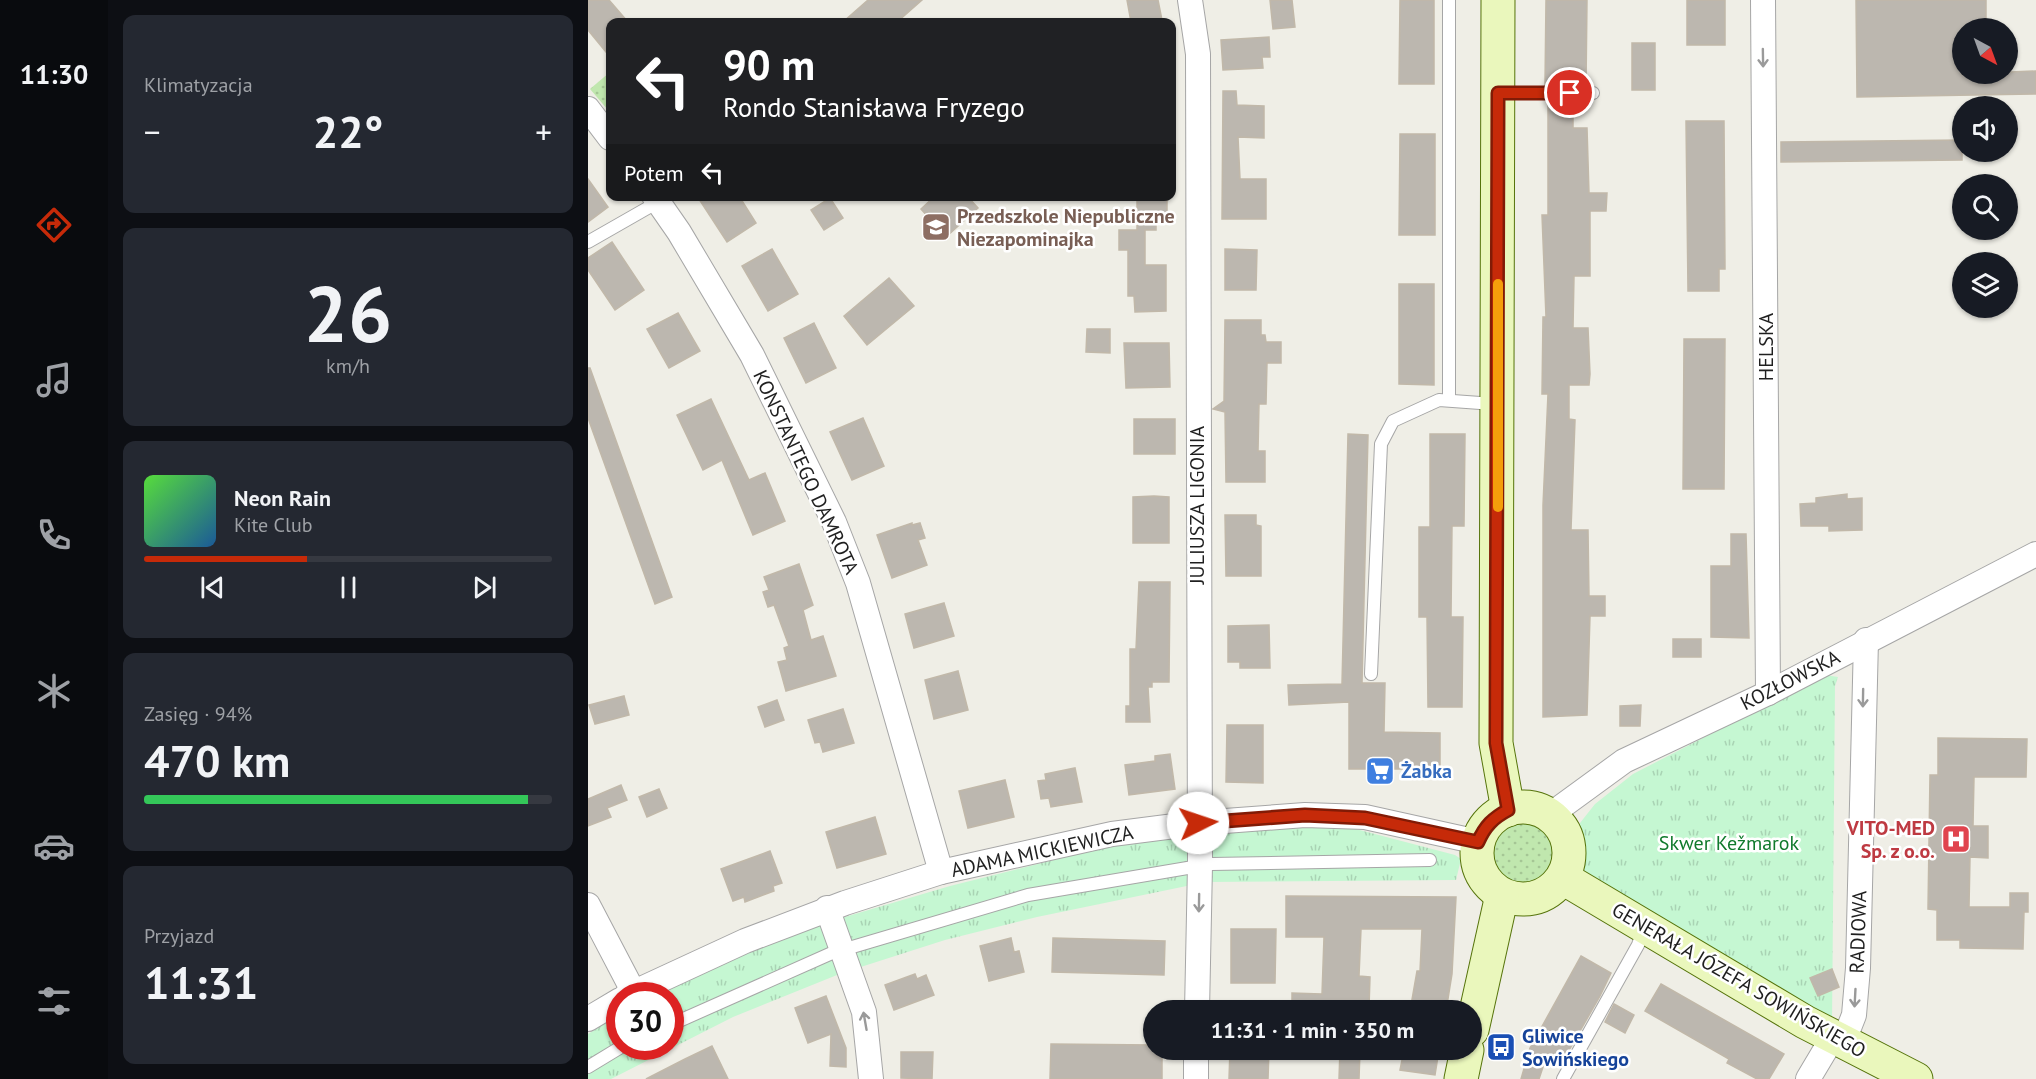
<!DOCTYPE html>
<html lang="pl">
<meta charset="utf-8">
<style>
:root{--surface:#171b24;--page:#242831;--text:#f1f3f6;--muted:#9ea1a6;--line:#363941;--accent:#c62a09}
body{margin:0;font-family:"PT Sans",sans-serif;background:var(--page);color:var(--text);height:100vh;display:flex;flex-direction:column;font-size:22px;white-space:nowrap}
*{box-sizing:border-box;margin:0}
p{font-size:20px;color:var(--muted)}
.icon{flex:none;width:33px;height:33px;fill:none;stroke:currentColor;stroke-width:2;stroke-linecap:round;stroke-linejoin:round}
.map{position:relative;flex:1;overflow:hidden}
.side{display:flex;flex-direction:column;gap:15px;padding:15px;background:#0d0f14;width:480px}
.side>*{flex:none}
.guide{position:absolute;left:18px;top:18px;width:570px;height:183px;border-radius:12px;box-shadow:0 2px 4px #0004;background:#202124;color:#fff;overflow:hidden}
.needle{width:39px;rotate:139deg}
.tools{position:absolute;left:1364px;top:18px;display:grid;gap:12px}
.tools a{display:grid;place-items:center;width:66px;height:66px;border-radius:50%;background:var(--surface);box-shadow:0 2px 4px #0004;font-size:30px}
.speed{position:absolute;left:18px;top:982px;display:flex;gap:12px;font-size:30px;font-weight:700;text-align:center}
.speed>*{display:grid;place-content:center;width:78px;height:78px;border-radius:50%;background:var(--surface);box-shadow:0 2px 4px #0004;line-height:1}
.speed .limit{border:9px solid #d22;background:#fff;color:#111}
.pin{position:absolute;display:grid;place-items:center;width:51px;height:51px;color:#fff;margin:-26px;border:3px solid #fff;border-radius:50%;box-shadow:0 2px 6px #0007}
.me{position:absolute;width:66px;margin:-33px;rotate:86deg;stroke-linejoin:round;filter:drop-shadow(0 0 4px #0008)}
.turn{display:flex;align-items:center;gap:21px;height:126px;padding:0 18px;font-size:27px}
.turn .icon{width:78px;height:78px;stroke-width:2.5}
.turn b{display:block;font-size:42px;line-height:51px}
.then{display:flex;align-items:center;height:57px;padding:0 18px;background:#0003;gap:12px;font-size:22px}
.big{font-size:45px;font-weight:600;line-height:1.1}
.side .tile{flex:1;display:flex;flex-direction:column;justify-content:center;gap:9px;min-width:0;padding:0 21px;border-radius:12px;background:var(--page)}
.side .dial{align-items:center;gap:0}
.dial b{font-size:78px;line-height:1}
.song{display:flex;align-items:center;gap:18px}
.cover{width:72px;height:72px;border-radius:9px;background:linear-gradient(135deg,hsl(110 70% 55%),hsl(210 70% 35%))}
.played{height:6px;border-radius:3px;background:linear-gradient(90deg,var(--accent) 40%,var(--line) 40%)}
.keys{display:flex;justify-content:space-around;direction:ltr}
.heat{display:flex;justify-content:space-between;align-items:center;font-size:33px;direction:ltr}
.charge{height:9px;border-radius:4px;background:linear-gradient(90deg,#34c759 94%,var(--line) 0)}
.trip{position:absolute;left:555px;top:1000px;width:339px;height:60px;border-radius:30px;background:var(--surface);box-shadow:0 2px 4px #0004;font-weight:600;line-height:60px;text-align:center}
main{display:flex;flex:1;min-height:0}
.menu{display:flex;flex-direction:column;width:108px;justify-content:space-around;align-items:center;background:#090b0e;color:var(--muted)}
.menu .icon{width:42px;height:42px}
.menu .on{color:var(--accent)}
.menu b{font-size:27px;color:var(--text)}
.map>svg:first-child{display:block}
.grass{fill:url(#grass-dots)}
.park{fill:url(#park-tufts)}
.building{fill:#bcb7af;stroke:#c1b8a9;stroke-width:1.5}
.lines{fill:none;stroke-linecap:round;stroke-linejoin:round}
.lane-casing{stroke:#a6a6a6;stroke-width:14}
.street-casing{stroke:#a6a6a6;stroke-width:26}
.secondary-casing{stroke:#55730a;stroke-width:35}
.lane{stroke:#fff;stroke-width:12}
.street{stroke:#fff;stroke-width:24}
.secondary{stroke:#eaf7bc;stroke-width:33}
.oneway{stroke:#9a9a9a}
.route-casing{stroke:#811b06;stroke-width:15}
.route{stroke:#c62a09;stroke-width:10}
.slow{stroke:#f59e0b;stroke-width:10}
.labels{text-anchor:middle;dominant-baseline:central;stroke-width:5;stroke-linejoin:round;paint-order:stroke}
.education-label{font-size:20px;font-weight:bold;fill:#785e54;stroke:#fff;text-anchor:start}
.street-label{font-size:20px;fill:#1f1f1f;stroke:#fff}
.shop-label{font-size:20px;font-weight:bold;fill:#366cbe;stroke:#fff;text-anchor:start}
.health-label{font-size:20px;font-weight:bold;fill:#be3a42;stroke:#fff;text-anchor:end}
.park-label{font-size:20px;fill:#107a2c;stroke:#fff}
.transit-label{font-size:20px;font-weight:bold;fill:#164399;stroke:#fff;text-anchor:start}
</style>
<main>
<nav class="menu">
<b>11:30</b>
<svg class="icon on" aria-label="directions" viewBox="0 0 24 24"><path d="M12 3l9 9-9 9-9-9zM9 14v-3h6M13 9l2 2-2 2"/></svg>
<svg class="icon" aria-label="music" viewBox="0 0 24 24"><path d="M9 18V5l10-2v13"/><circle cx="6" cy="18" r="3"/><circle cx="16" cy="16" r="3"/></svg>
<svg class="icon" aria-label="phone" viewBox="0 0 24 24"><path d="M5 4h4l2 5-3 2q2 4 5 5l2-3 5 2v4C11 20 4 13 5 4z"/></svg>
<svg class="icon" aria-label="climate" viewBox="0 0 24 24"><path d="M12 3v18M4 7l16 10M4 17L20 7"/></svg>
<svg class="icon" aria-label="car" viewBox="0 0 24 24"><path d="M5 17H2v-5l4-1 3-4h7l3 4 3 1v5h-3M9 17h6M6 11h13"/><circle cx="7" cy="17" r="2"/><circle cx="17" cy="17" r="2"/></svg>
<svg class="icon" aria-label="filters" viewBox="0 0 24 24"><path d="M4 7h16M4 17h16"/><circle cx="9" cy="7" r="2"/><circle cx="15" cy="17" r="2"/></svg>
</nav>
<section class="side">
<div class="tile"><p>Klimatyzacja</p>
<div class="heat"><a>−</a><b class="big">22°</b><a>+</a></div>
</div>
<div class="tile dial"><b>26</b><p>km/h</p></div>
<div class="tile">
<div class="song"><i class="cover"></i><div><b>Neon Rain</b><p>Kite Club</p></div></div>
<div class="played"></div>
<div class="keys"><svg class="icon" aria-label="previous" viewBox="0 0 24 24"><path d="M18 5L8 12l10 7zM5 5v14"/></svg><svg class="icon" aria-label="pause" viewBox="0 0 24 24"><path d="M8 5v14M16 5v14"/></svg><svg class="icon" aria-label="next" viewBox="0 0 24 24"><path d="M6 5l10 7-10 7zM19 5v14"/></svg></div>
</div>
<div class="tile"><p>Zasięg · 94%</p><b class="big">470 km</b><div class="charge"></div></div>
<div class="tile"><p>Przyjazd</p><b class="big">11:31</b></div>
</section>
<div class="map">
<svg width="1448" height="1079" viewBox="0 0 1448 1079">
<defs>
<pattern id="grass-dots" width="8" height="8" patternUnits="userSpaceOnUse" patternTransform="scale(1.5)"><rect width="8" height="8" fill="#c0e7ae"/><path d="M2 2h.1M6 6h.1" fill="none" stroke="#a5c695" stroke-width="1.8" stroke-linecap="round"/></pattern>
<pattern id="park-tufts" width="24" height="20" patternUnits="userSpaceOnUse" patternTransform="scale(1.5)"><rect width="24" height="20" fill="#c5f7d2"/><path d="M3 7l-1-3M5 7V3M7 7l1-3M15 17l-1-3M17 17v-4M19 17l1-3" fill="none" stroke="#a9d3b4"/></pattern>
</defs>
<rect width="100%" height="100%" fill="#efeee6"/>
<g class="grass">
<path d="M22,72V108L20,110L2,89Z"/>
<circle cx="935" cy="855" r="33"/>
</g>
<g class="park">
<path d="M1237,675L1250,677L1247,686L1244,1025L983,872L992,823L1007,804L1045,774Z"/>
<path d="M709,825L764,828L867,855L873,859L868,880L618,882L449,917L357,940L254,973L145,1017L23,1079H0V1034L31,1015L32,1047H82V996H65L160,952L250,919L362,886L533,843Z"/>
</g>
<g class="building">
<path d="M0,0H21L40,22H22V57L0,30Z"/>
<path d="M280,0H334L309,22H255Z"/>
<path d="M539,0H570L574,20L543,22Z"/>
<path d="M682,0H704L707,27L685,29Z"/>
<path d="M812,0H846V84H811Z"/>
<path d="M958,0H999L998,85H957Z"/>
<rect x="1099" y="0" width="38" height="45"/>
<path d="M1268,0H1398V28H1374V74L1448,71V94L1269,97Z"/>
<path d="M681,37L682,57H674L675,68L635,70L633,40Z"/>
<rect x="1044" y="43" width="23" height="47"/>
<path d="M635,91H648L649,105L676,106V138L650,137L652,179H678V219H634Z"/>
<path d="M960,101H985V128H999L1001,193H1019L1018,211H1002V276H986L985,328H1000L1002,374L1001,385H981V419L987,420L983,530H1000L1001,596H1017V616H1002L999,715L955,717V505L960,394H954L955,317H958L954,215H960Z"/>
<path d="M1098,121H1136L1137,269H1131V291H1100Z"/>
<path d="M812,134H847V235H811Z"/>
<path d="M1374,140V160L1193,162V142Z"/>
<path d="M0,179L20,207L0,222Z"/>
<path d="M109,196H151L168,223L139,242Z"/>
<path d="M347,196H379L390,208L358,237L333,209Z"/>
<path d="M549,196H579V219H568V230H557V265H578V311L547,312L546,296H540V250H531V230H549Z"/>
<path d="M242,198L255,218L236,230L223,210Z"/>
<path d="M24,242L56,290L27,310L0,270V258Z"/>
<path d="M184,249L210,294L180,311L154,266Z"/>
<path d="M637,249L669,250L668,290H637Z"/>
<path d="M301,278L326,306L279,345L256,316Z"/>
<path d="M811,284H846V385L811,384Z"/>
<path d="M90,313L112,351L81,368L59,329Z"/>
<path d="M637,320H673V335H677L678,342H693V363H679L678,404H671L670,451H677V482H638L637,412L625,409L636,401Z"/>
<path d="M226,323L248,368L218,383L196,338Z"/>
<path d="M499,329H522V353L498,352Z"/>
<path d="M1096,339H1137L1136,489H1095Z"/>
<path d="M536,343H581L582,387L538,388Z"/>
<path d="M0,368H2L84,597L67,604L0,418Z"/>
<path d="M123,399L161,480L177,473L197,521L165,535L134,460L115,470L89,415Z"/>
<path d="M275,418L296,466L264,480L242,432Z"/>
<rect x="546" y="419" width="41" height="35"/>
<path d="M760,434L780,435L774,683H797L796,732L852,733V769H761V702L701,705L700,685L754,684Z"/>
<path d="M842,434H877L876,526H864L863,617H875L874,707H840L839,617H831V527H842Z"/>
<path d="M1259,494V499L1274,498V530L1241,531V526H1213L1212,504L1228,503V498Z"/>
<path d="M566,496L581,497V543H545V497Z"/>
<path d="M637,515H668V525L673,526V576H638Z"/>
<path d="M324,523V525L332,523L337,538L330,540L339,565L304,578L289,535Z"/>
<path d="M1143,534H1158L1161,638L1123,637V566H1143Z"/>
<path d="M211,564L225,605L215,610L223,640L235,636L248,676L198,691L190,662L199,660L196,648L201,646L186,605L180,607L175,592L181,590L176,577Z"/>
<path d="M551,582H582L581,682H564V687H560L562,722H538V706H542V649H548Z"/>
<path d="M356,603L366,636L326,648L317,614Z"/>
<path d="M681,625L682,668H652V662H640V626Z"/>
<rect x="1085" y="639" width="28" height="18"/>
<path d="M370,671L380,710L346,719L337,680Z"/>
<path d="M36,696L41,715L7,724L1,705Z"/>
<path d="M189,700L196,720L177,727L170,707Z"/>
<path d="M1053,705L1052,726H1032V706Z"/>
<path d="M255,709L266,743L235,752L232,742L227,743L220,720Z"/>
<path d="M639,725H675V783L638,782Z"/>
<path d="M1350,738L1439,739L1438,777H1386L1385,826H1400V858L1382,857L1381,907H1422V893H1440V912H1436L1435,949L1372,948V940H1349V910L1340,909L1342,775H1350Z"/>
<path d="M582,754L587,789L541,795L537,765L567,761V756Z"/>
<path d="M487,768L494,802L463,807L461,798L453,799L450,781L458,780L457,774Z"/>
<path d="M417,780L426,817L380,828L371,791Z"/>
<path d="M33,785L39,800L19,808L23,817L0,826V799Z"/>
<path d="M71,789L79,808L59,817L51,797Z"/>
<path d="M287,817L298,854L249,868L238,832Z"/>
<path d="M182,851L194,883L185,886L186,891L157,902L156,897L145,901L133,869Z"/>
<path d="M698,896L868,897L864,974L858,1011H822L829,971H832L834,929H773L771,976L782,977L781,1007H773V1011H704V993L734,994L736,937H698Z"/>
<path d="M643,929H688L687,983H643Z"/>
<path d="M423,938L426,952L431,951L436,972L401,981L392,946Z"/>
<path d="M465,938L577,941L576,975L464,972Z"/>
<path d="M993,956L1023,973L1012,996L972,1066L958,1058L951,1079H933L942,1048Z"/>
<path d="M1244,969L1251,987L1230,996L1222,978Z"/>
<path d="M327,974L329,979L338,975L346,995L306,1010L297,985Z"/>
<path d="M1073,984L1196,1054L1181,1079H1169L1139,1063L1141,1059L1057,1011Z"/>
<path d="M238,996L258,1048V1067L242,1066L243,1034L220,1043L207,1008Z"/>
<path d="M1026,1004L1046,1015L1037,1033L1017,1022Z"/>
<path d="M463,1044L566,1045V1050H574V1079H462Z"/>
<path d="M124,1046L140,1079H58L97,1059Z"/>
<path d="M642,1050H681L680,1079H641Z"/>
<path d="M752,1050H772L771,1079H751Z"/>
<path d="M816,1050H851L847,1075L812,1070Z"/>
<path d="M313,1052H345L344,1079L313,1078Z"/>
</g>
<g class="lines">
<g class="lane-casing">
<g id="lane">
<path d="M910,93H1005"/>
<path d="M0,242L70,202"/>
<path d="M861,399V0"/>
<path d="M783,674L793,444L805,421L851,400L906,404"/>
<path d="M82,1025L244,953L440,895L623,864L842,860"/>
<path d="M0,1067L33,1047"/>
<path d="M975,1079L1050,945L1056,927"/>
</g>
</g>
<g class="street-casing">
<g id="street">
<path d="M602,0L610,54L612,865L609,1011"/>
<path d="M1175,0L1180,693"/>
<path d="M0,109L22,138"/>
<path d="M66,196L91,232L164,355L246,522L270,583L353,872"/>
<path d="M962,815L1036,761L1180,693L1448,554"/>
<path d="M0,905L45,991"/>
<path d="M239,908L276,1012L283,1079"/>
<path d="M38,996L157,941L257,903L353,872L524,834L610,823L717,815L777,817L890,842"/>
<path d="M0,1019L32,1000"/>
<path d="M1255,1043L1266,1015L1270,968L1278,640"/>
<path d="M608,1079V1050"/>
<path d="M1220,1079L1245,1037"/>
</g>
</g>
<g class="secondary-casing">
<g id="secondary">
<path d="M910,0L908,743L920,810"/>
<circle cx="935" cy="853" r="46"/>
<path d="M975,878L1217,1022L1328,1079"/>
<path d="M884,1030L914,895"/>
<path d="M873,1079L879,1050"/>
</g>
</g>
<use href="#lane" class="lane"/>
<use href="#street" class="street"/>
<use href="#secondary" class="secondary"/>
</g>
<defs><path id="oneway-shaft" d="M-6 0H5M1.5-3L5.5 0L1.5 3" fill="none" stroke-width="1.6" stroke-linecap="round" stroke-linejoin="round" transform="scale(1.5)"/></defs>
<g class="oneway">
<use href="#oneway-shaft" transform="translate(1175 58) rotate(89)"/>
<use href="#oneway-shaft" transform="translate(1275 698) rotate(91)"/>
<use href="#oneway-shaft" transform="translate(611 903) rotate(91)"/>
<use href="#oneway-shaft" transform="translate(1267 998) rotate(93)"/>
<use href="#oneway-shaft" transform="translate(277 1021) rotate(-100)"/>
</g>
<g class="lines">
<g class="route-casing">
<path id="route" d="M610,823L717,815L777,818L890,842C897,826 905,818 920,810L908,743L910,93H982"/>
</g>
<use href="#route" class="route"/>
<path class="slow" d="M910,507V284"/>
</g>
<defs>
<g id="school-square" transform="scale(1.5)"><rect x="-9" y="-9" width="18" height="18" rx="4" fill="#8d6e63" stroke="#fff"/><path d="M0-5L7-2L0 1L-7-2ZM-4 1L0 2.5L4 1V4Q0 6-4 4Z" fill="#fff"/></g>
<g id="supermarket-square" transform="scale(1.5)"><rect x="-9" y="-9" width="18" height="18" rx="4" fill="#3f7fe0" stroke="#fff"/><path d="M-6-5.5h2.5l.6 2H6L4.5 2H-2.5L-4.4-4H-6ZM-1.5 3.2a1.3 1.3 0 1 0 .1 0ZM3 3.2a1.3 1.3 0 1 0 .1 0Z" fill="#fff"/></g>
<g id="hospital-square" transform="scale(1.5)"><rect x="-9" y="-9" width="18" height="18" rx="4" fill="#e0444e" stroke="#fff"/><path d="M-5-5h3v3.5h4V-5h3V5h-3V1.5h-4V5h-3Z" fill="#fff"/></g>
<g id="bus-square" transform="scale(1.5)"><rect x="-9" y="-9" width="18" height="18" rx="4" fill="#1a4fb4" stroke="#fff"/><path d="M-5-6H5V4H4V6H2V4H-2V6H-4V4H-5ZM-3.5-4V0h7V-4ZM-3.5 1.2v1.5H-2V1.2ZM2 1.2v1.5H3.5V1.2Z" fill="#fff"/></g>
</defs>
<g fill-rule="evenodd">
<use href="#school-square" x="348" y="227"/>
<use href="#supermarket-square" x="792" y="771"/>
<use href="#hospital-square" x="1368" y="839"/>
<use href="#bus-square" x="913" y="1047"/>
</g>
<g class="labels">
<g class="education-label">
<text x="369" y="216">Przedszkole Niepubliczne<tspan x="369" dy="23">Niezapominajka</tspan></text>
</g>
<g class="street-label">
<text transform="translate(1178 347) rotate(-90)">HELSKA</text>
<text transform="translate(218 472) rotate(65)">KONSTANTEGO DAMROTA</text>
<text transform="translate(609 505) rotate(-90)">JULIUSZA LIGONIA</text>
<text transform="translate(1202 680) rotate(-27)">KOZŁOWSKA</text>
<text transform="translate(454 851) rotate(-12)">ADAMA MICKIEWICZA</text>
<text transform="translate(1270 932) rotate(-88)">RADIOWA</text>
<text transform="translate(1151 980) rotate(30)">GENERAŁA JÓZEFA SOWIŃSKIEGO</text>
</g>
<g class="shop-label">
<text x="813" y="771">Żabka</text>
</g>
<g class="health-label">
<text x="1347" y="828">VITO-MED<tspan x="1347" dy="23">Sp. z o.o.</tspan></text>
</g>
<g class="park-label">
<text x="1141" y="843">Skwer Kežmarok</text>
</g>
<g class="transit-label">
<text x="934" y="1036">Gliwice<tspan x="934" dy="23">Sowińskiego</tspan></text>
</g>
</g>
</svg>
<div class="tools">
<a><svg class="needle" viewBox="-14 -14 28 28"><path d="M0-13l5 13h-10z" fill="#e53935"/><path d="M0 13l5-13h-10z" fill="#9ea1a6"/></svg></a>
<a><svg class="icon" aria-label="sound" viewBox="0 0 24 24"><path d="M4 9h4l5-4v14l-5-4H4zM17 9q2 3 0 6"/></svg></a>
<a><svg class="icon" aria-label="search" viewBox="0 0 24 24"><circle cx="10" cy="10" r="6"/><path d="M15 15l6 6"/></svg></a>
<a><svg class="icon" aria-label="layers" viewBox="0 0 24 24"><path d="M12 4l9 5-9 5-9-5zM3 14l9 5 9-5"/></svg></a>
</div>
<div class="speed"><div class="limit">30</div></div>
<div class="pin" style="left:982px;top:93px;background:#d93025"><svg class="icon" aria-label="arrive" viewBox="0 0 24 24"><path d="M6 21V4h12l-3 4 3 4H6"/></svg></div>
<svg class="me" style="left:610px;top:823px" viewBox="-20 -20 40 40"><circle r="19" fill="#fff"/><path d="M0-13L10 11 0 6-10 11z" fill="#c62a09"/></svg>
<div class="trip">11:31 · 1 min · 350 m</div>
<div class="guide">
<div class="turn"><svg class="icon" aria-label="left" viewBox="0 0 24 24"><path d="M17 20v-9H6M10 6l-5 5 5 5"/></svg><div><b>90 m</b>Rondo Stanisława Fryzego</div></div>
<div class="then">Potem<svg class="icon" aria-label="left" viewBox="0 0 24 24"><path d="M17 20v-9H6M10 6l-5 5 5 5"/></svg></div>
</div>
</div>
</main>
